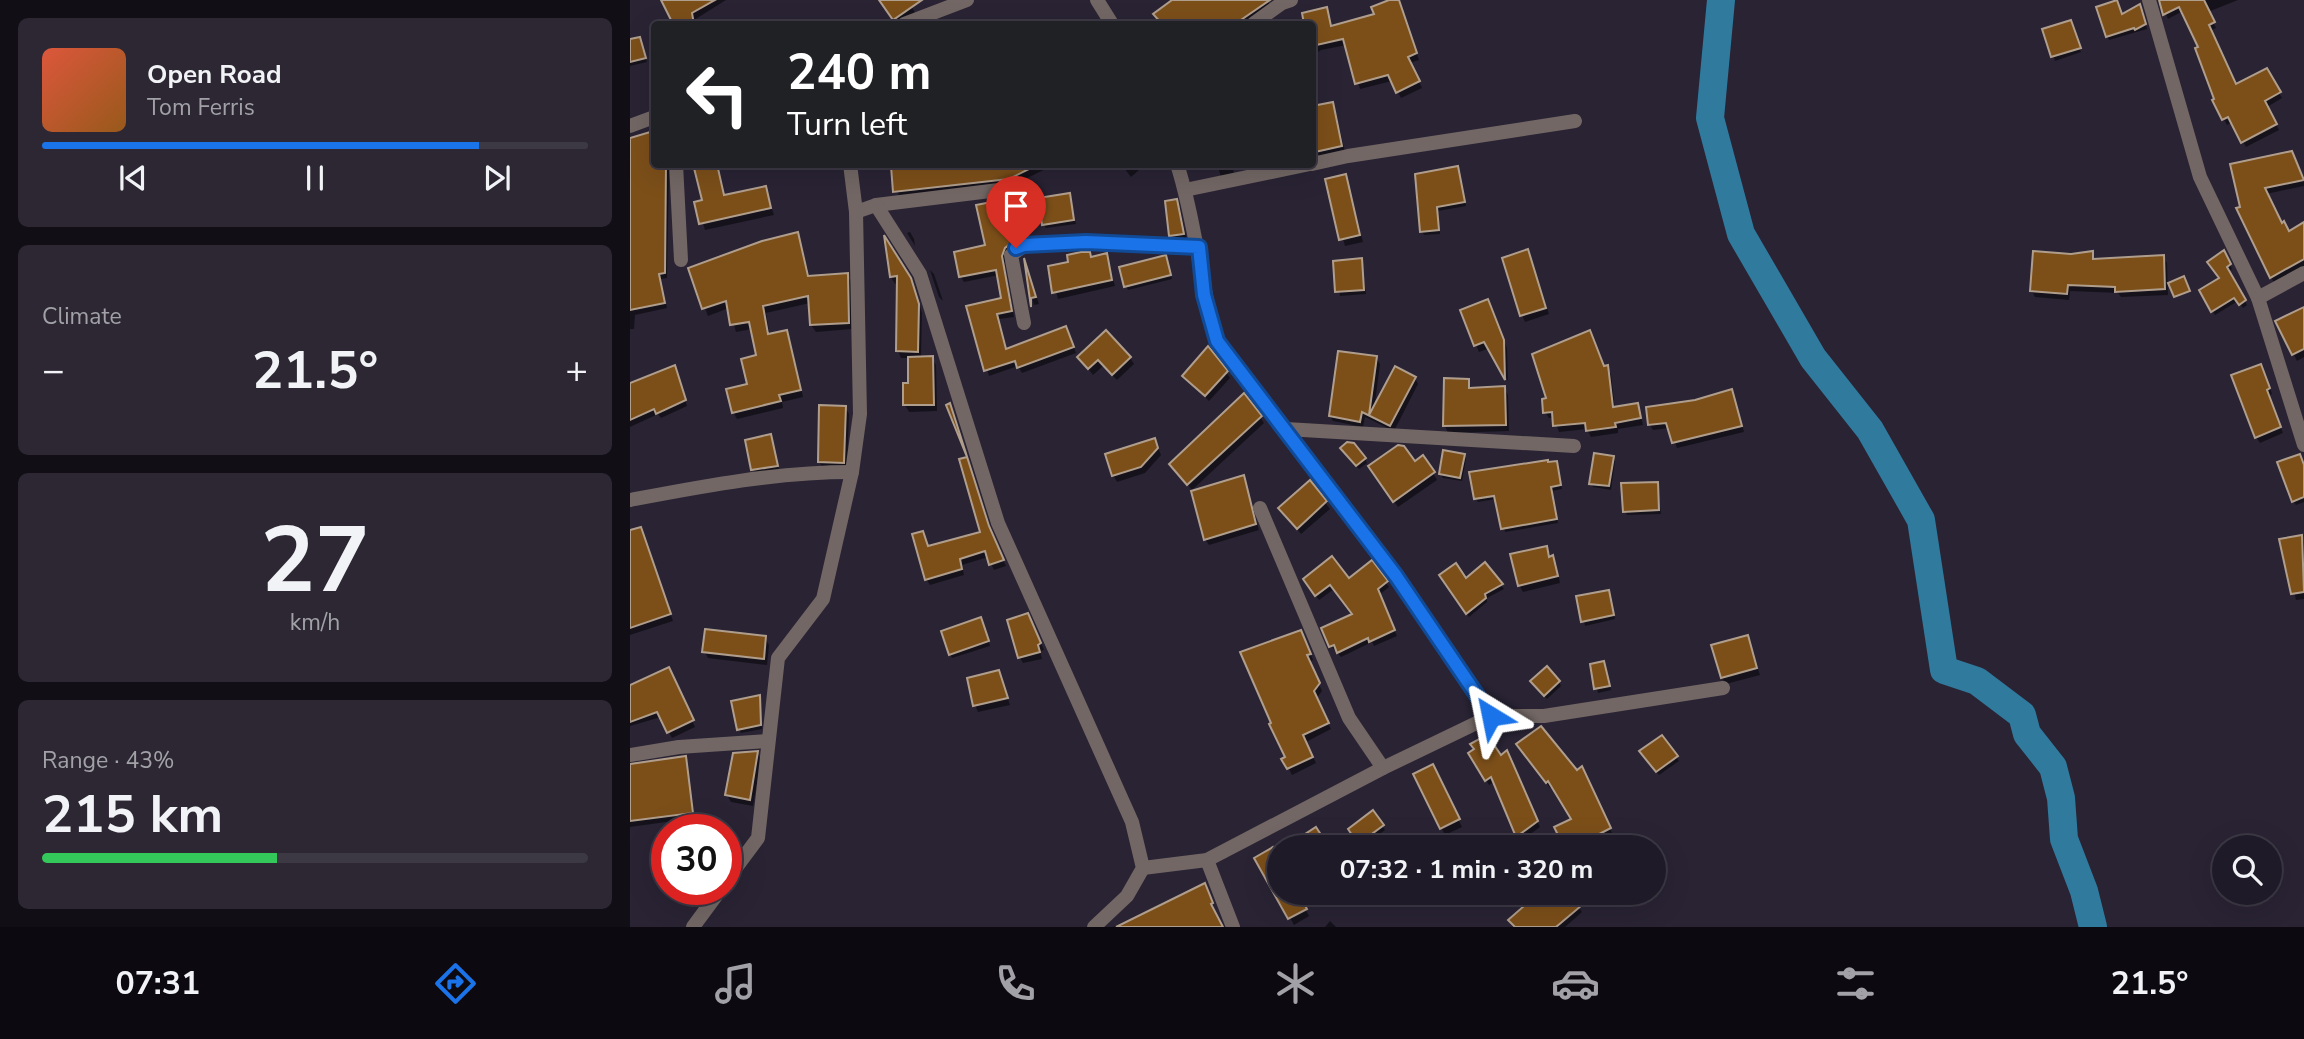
<!DOCTYPE html>
<meta charset="utf-8">
<style>
:root{--surface:#1f1a27;--page:#2c2733;--text:#f1f3f6;--muted:#a1a1a7;--line:#3c3844;--accent:#1a73e8}
body{margin:0;font-family:"Nunito Sans",sans-serif;background:var(--page);color:var(--text);height:100vh;display:flex;flex-direction:column;font-size:26px;white-space:nowrap}
*{box-sizing:border-box;margin:0}
p{font-size:23px;color:var(--muted)}
.icon{flex:none;width:38px;height:38px;fill:none;stroke:currentColor;stroke-width:2;stroke-linecap:round;stroke-linejoin:round}
.map{position:relative;flex:1;overflow:hidden}
.sheet{display:flex;flex-direction:column;gap:18px;padding:18px;background:#110e15;width:630px}
.sheet>*{flex:none}
.guide{position:absolute;left:21px;top:21px;width:665px;height:147px;border-radius:7px;box-shadow:0 7px 28px #0002,0 0 0 2px var(--line);background:#202124;color:#fff;overflow:hidden}
.buttons{position:absolute;left:1582px;top:835px;display:grid;gap:14px}
.buttons a{display:grid;place-items:center;width:70px;height:70px;border-radius:50%;background:var(--surface);box-shadow:0 7px 28px #0002,0 0 0 2px var(--line);font-size:35px}
.speed{position:absolute;left:21px;top:814px;display:flex;gap:14px;font-size:35px;font-weight:700;text-align:center}
.speed>*{display:grid;place-content:center;width:91px;height:91px;border-radius:50%;background:var(--surface);box-shadow:0 7px 28px #0002,0 0 0 2px var(--line);line-height:1}
.speed .limit{border:10px solid #d22;background:#fff;color:#111}
.pin{position:absolute;display:grid;place-items:center;width:60px;height:60px;color:#fff;margin:-72px -30px;border-radius:50% 50% 50% 0;rotate:-45deg;box-shadow:0 0 7px #0007}
.pin .icon{rotate:45deg}
.me{position:absolute;width:77px;margin:-38px;rotate:325deg;stroke-linejoin:round;filter:drop-shadow(0 0 5px #0008)}
.turn{display:flex;align-items:center;gap:24px;height:147px;padding:0 21px;font-size:32px}
.turn .icon{width:91px;height:91px;stroke-width:2.5}
.turn b{display:block;font-size:49px;line-height:60px}
.big{font-size:52px;font-weight:700;line-height:1.1}
.sheet .tile{flex:1;display:flex;flex-direction:column;justify-content:center;gap:10px;min-width:0;padding:0 24px;border-radius:10px;background:var(--page)}
.sheet .dial{align-items:center;gap:0}
.dial b{font-size:91px;line-height:1}
.song{display:flex;align-items:center;gap:21px}
.cover{width:84px;height:84px;border-radius:10px;background:linear-gradient(135deg,hsl(10 70% 55%),hsl(30 70% 35%))}
.played{height:7px;border-radius:4px;background:linear-gradient(90deg,var(--accent) 80%,var(--line) 80%)}
.keys{display:flex;justify-content:space-around;direction:ltr}
.heat{display:flex;justify-content:space-between;align-items:center;font-size:38px;direction:ltr}
.charge{height:10px;border-radius:5px;background:linear-gradient(90deg,#34c759 43%,var(--line) 0)}
.trip{position:absolute;left:637px;top:835px;width:399px;height:70px;border-radius:35px;background:var(--surface);box-shadow:0 7px 28px #0002,0 0 0 2px var(--line);font-weight:700;line-height:70px;text-align:center}
.tab-bar{display:flex;height:112px;justify-content:space-around;align-items:center;background:#0c0a10;color:var(--muted)}
.tab-bar .icon{width:49px;height:49px}
.tab-bar .current{color:var(--accent)}
.tab-bar b{font-size:32px;color:var(--text)}
main{display:flex;flex:1;min-height:0}
.map>svg:first-child{display:block}
.shadow{fill:#0007}
.lines{fill:none;stroke-linecap:round;stroke-linejoin:round}
.river{stroke:#307a9e;stroke-width:28}
.building{fill:#7c4f19;stroke:#b09e8d;stroke-width:2}
.street{stroke:#726764;stroke-width:14}
.route-casing{stroke:#114b97;stroke-width:18}
.route{stroke:#1a73e8;stroke-width:12}
</style>
<main>
<section class="sheet">
<div class="tile">
<div class="song"><i class="cover"></i><div><b>Open Road</b><p>Tom Ferris</p></div></div>
<div class="played"></div>
<div class="keys"><svg class="icon" aria-label="previous" viewBox="0 0 24 24"><path d="M18 5L8 12l10 7zM5 5v14"/></svg><svg class="icon" aria-label="pause" viewBox="0 0 24 24"><path d="M8 5v14M16 5v14"/></svg><svg class="icon" aria-label="next" viewBox="0 0 24 24"><path d="M6 5l10 7-10 7zM19 5v14"/></svg></div>
</div>
<div class="tile"><p>Climate</p>
<div class="heat"><a>−</a><b class="big">21.5°</b><a>+</a></div>
</div>
<div class="tile dial"><b>27</b><p>km/h</p></div>
<div class="tile"><p>Range · 43%</p><b class="big">215 km</b><div class="charge"></div></div>
</section>
<div class="map">
<svg width="1674" height="927" viewBox="0 0 1674 927">
<rect width="100%" height="100%" fill="#292334"/>
<g class="shadow">
<path d="M33,0H96L64,20L65,24H45Z"/>
<path d="M251,0H277L286,14L267,24Z"/>
<path d="M545,0H637L641,7L616,24H532L526,15Z"/>
<path d="M764,0L770,5L789,60L780,63L792,88L771,98L762,81L730,89L717,45L691,50L682,56V24H664L696,9L702,27L746,16Z"/>
<path d="M1530,0H1608L1578,12L1586,28L1580,31L1606,87L1637,71L1652,98L1637,107L1649,130L1616,147L1602,122L1597,125L1584,101L1587,100L1570,48L1553,11L1538,19Z"/>
<path d="M1512,10L1517,29L1479,40L1477,36L1492,16Z"/>
<path d="M1443,26L1451,52L1425,61L1415,30Z"/>
<path d="M10,39L17,62L0,66V41Z"/>
<path d="M682,82L687,107L702,103L705,109L715,152L690,157L687,152L682,132Z"/>
<path d="M19,134L24,147V164L36,165L39,170L37,278L31,279L37,308L5,315L4,329H0V140Z"/>
<path d="M1661,153L1674,177V186L1636,194L1659,234L1674,224V266L1644,283L1609,209Z"/>
<path d="M65,164H101L89,168L95,197L135,188L144,215L75,230L67,203L74,201Z"/>
<path d="M262,164L424,165L383,185L269,197Z"/>
<path d="M491,164H516L501,177Z"/>
<path d="M587,164H602L604,174L591,177Z"/>
<path d="M827,168L836,206L808,211L810,234L794,235L792,231Z"/>
<path d="M715,176L733,242L715,246L697,180Z"/>
<path d="M439,195L446,224L416,228L413,224Z"/>
<path d="M381,200L392,243L378,254L374,263L384,317L369,319L377,350L439,334L446,353L392,373L388,366L359,376L338,308L373,299L369,275L334,282L331,277L358,246Z"/>
<path d="M546,201L550,208L557,241L545,242L541,235Z"/>
<path d="M280,232L284,239L285,246L277,233Z"/>
<path d="M168,234L180,277L217,275L221,282L222,329L186,332L181,325L180,303L136,313L140,336L156,332L160,339L173,397L152,402L153,408L107,419L103,412L119,385L128,356L122,329L106,332L99,308L78,316L60,269Z"/>
<path d="M256,243L284,287L292,313L291,358H302L306,365L307,411L279,412L275,405L280,385V358H271L268,351L269,283L265,284L261,277Z"/>
<path d="M898,251L919,314L895,322L892,315Z"/>
<path d="M1405,252L1462,253L1465,260L1533,257L1537,263L1538,295L1491,297L1488,293L1440,291L1439,300L1405,297L1402,291Z"/>
<path d="M1594,252L1602,269L1598,272L1617,305L1613,308L1608,301L1585,315L1571,291L1591,279Z"/>
<path d="M459,254L462,258L476,255L485,286L428,299L420,268L440,263Z"/>
<path d="M731,260L736,294L710,296L705,263Z"/>
<path d="M537,261L542,279L498,290L496,286Z"/>
<path d="M394,262L397,267L409,304L404,305Z"/>
<path d="M300,270L304,274L313,301L309,297Z"/>
<path d="M861,308L877,348L878,381L860,348L849,352L832,311Z"/>
<path d="M1674,309V357L1667,361L1648,322Z"/>
<path d="M963,339L975,367L981,374L985,409L1008,405L1013,425L988,429V433L961,437L957,429L929,432L924,418H919L915,412L918,399Z"/>
<path d="M449,357L500,358L504,364L487,380L473,366L463,375Z"/>
<path d="M746,358L750,364L744,410L785,378L788,384L764,431L735,417L733,427L703,421L699,415Z"/>
<path d="M47,372L57,406L31,418L28,414L0,427V386Z"/>
<path d="M596,372L600,378L579,401L554,376Z"/>
<path d="M1634,372L1642,394L1638,396L1653,433L1630,443L1626,437Z"/>
<path d="M838,381L842,389L874,388L878,395L879,431L818,433L815,426Z"/>
<path d="M1104,396L1114,432L1047,448L1040,428L1023,430L1020,425Z"/>
<path d="M215,407L219,414L217,469L193,468L189,462Z"/>
<path d="M630,417L634,423L562,490L541,464Z"/>
<path d="M140,436L149,470L125,473L123,469Z"/>
<path d="M525,440L531,455L515,473L487,482L483,475Z"/>
<path d="M715,452L735,459L737,463L729,469Z"/>
<path d="M834,455L836,459L832,481L813,478L810,474Z"/>
<path d="M983,457L985,461L981,490L963,487L961,483Z"/>
<path d="M338,459L361,534L376,566L364,570L358,557L332,565L334,575L300,585L296,579L292,533L298,548L352,533L331,461Z"/>
<path d="M1671,460L1674,502L1666,505L1663,501Z"/>
<path d="M928,467L932,489L922,491L928,523L875,532L866,499L848,502L845,498Z"/>
<path d="M744,473H803L807,480L768,507Z"/>
<path d="M613,477L629,530L579,545L575,539Z"/>
<path d="M680,482L700,509L671,534L651,508Z"/>
<path d="M1027,483L1031,514L997,515L995,511Z"/>
<path d="M10,529L43,621L0,635V532Z"/>
<path d="M1671,537L1674,542V599L1666,600L1652,541Z"/>
<path d="M916,548L926,564L930,583L893,592L889,585Z"/>
<path d="M742,563L759,587L749,595L767,636L744,646L742,642L711,657L701,646L724,615L704,589L689,600L678,585L719,580Z"/>
<path d="M855,565L874,589L857,598V602L839,617L811,576L836,580Z"/>
<path d="M980,596L985,619L955,626L949,597Z"/>
<path d="M401,622L414,650L410,651L412,659L393,663L389,656Z"/>
<path d="M353,623L360,646L322,658L320,654Z"/>
<path d="M1117,637L1130,675L1096,684L1092,678Z"/>
<path d="M135,638L139,645L137,665L78,658L74,651Z"/>
<path d="M674,638L683,660L679,662L692,691L686,699L701,729L676,742L686,763L662,775L654,759L657,758Z"/>
<path d="M973,663L981,690L968,693L962,666Z"/>
<path d="M368,672L380,705L348,712L345,705Z"/>
<path d="M41,675L65,727L42,738L31,717L0,726V686Z"/>
<path d="M929,682L931,686L917,699L905,685Z"/>
<path d="M129,697L132,729L111,733L109,729Z"/>
<path d="M913,728L946,772L952,769L983,835L959,847H936L943,819L923,786L920,788L889,744Z"/>
<path d="M1032,737L1049,761L1029,775L1014,755Z"/>
<path d="M127,753L131,760L123,806L101,802L97,795Z"/>
<path d="M840,754L880,758L910,827L891,841L865,782L859,785Z"/>
<path d="M55,758L65,818L0,827V766Z"/>
<path d="M806,773L832,827L815,835L785,775Z"/>
<path d="M743,813L755,830L732,847L722,834Z"/>
<path d="M642,850L649,862V892H666L679,916L664,925L627,858Z"/>
<path d="M575,885L591,927H483Z"/>
<path d="M905,892H937L952,912L935,927H885L908,896Z"/>
<path d="M700,921L706,927H695Z"/>
</g>
<g class="lines">
<path class="river" d="M1091,0L1080,118L1111,234L1183,358L1240,430L1291,520L1314,670L1347,681L1392,715L1397,734L1423,767L1431,798L1434,839L1454,891L1463,927"/>
</g>
<g class="building">
<path d="M31,0H85L62,13L64,24H43Z"/>
<path d="M249,0H292L263,20Z"/>
<path d="M542,0H640L605,24H532L523,14Z"/>
<path d="M759,0H769L787,53L778,57L790,81L766,93L758,75L725,84L713,39L682,46V24H674L672,13L697,7L701,26L744,14L741,7Z"/>
<path d="M1487,0L1492,14L1510,4L1516,24L1505,30L1504,28L1476,37L1466,7Z"/>
<path d="M1529,0H1574L1585,22L1579,25L1606,84L1637,68L1651,92L1635,101L1647,124L1611,143L1598,117L1592,120L1582,100L1584,99L1565,48L1568,47L1549,7L1533,15Z"/>
<path d="M1441,20L1451,48L1421,57L1412,29Z"/>
<path d="M10,37L16,58L0,62V39Z"/>
<path d="M703,102L712,146L685,152L682,106Z"/>
<path d="M20,132L24,164H36L35,273L29,274L35,303L0,310V138Z"/>
<path d="M1662,151L1674,180L1635,188L1652,223L1654,221L1659,231L1674,222V259L1640,278L1606,208L1610,207L1600,164Z"/>
<path d="M63,164H87L94,195L136,186L141,208L69,224L64,202L72,200Z"/>
<path d="M272,164H409L379,179L263,192L261,166Z"/>
<path d="M828,166L835,202L807,207L809,230L790,232L785,174Z"/>
<path d="M716,174L730,235L709,240L695,179Z"/>
<path d="M440,193L444,220L412,225L408,198Z"/>
<path d="M382,198L390,237L375,248L372,256L382,311L367,314L376,349L436,326L444,347L387,368L385,361L354,371L336,306L371,298L366,270L329,277L324,252L355,245L346,205Z"/>
<path d="M547,199L554,234L539,236L535,201Z"/>
<path d="M168,232L178,276L218,273L219,323L180,325L178,296L133,306L138,334L157,330L171,390L149,395L151,401L102,413L96,389L117,384L111,359L126,355L119,322L100,325L96,301L72,309L58,268L132,241Z"/>
<path d="M254,235L281,278L289,304L288,352L266,351L267,276L260,277Z"/>
<path d="M898,249L916,308L890,316L872,258Z"/>
<path d="M1594,250L1601,264L1597,267L1616,300L1609,305L1604,298L1581,312L1569,290L1589,278L1577,262Z"/>
<path d="M1403,251L1441,254L1463,251V259L1534,255L1535,289L1485,292V287L1438,285L1437,294L1400,291Z"/>
<path d="M451,252H460L461,257L477,253L482,280L422,293L418,266L438,262L437,255Z"/>
<path d="M536,255L541,275L494,287L489,267Z"/>
<path d="M394,258L406,297L401,298V307Z"/>
<path d="M732,258L734,290L705,292L703,261Z"/>
<path d="M1554,276L1560,291L1544,297L1538,283Z"/>
<path d="M858,299L874,340L875,380L854,342L844,346L830,310Z"/>
<path d="M1674,307V349L1662,355L1645,321Z"/>
<path d="M476,330L501,357L482,375L468,360L458,369L447,357Z"/>
<path d="M960,330L974,366L978,365L983,407L1008,403L1011,418L985,423L986,427L956,431L955,423L923,426L922,412L913,413L912,399L916,398L902,354Z"/>
<path d="M578,346L598,371L575,396L552,376Z"/>
<path d="M708,351L747,356L739,415L765,366L786,377L760,426L732,412L730,422L699,416Z"/>
<path d="M303,356L304,405H273V383H278V357Z"/>
<path d="M1631,364L1640,388L1637,390L1651,427L1625,438L1601,375Z"/>
<path d="M45,365L56,400L26,414L24,409L0,420V383Z"/>
<path d="M814,378L839,379V388L875,386L876,425L813,426Z"/>
<path d="M1102,389L1112,426L1042,443L1036,423L1018,425L1016,407L1065,400Z"/>
<path d="M614,393L632,416L557,485L539,464Z"/>
<path d="M320,403L359,526L374,560L359,565L355,551L330,559L332,569L295,580L282,534L293,531L298,546L350,532L329,459L337,457L316,405Z"/>
<path d="M189,405L216,406L214,463L188,462Z"/>
<path d="M141,434L148,466L121,470L115,440Z"/>
<path d="M525,438L528,448L511,467L482,476L475,454Z"/>
<path d="M717,442L724,443L736,458L726,466L710,448Z"/>
<path d="M768,445L774,446L785,461L793,455L805,472L763,502L738,466Z"/>
<path d="M813,450L835,454L830,478L809,474Z"/>
<path d="M964,453L984,456L979,486L959,484Z"/>
<path d="M1670,454L1674,465V497L1662,502L1647,462Z"/>
<path d="M918,460V462L927,461L931,485L921,487L927,519L871,529L864,496L844,499L839,472Z"/>
<path d="M614,475L626,524L574,540L561,491Z"/>
<path d="M680,480L697,501L667,529L648,508Z"/>
<path d="M1028,482L1029,510L993,512L991,483Z"/>
<path d="M11,527L41,614L0,628V530Z"/>
<path d="M1672,535L1674,592L1661,594L1649,539Z"/>
<path d="M917,546L919,557L923,555L928,576L888,586L880,554Z"/>
<path d="M702,556L719,578L742,560L758,581L748,589L765,630L739,642L738,638L707,653L704,645L699,647L691,628L722,614L700,585L685,596L673,579Z"/>
<path d="M855,562L873,584L855,594L856,598L836,614L809,575L826,563L836,578Z"/>
<path d="M979,590L984,615L951,622L946,596Z"/>
<path d="M398,613L411,643L408,645L410,652L388,658L377,620Z"/>
<path d="M351,617L359,641L319,655L311,631Z"/>
<path d="M75,629L136,636L134,659L72,652Z"/>
<path d="M671,630L681,654L677,655L690,683L684,691L699,723L673,735L683,757L657,769L651,759L655,757L639,724L641,723L610,652Z"/>
<path d="M1118,635L1127,668L1091,678L1081,645Z"/>
<path d="M974,661L980,686L964,689L960,664Z"/>
<path d="M917,666L930,681L914,696L900,681Z"/>
<path d="M39,667L64,720L37,733L27,712L0,722V685Z"/>
<path d="M369,670L378,698L343,706L337,678Z"/>
<path d="M130,695L131,725L107,730L101,701Z"/>
<path d="M911,726L947,770L952,766L981,828L944,847H934L924,827L941,819L918,781L916,783L886,744Z"/>
<path d="M1032,735L1048,756L1026,772L1009,751Z"/>
<path d="M851,738L854,743L860,739L871,755L877,750L908,821L886,837L861,777L855,781L838,753L844,749L840,744Z"/>
<path d="M128,751L120,800L95,795L103,753Z"/>
<path d="M56,756L63,813L0,821V764Z"/>
<path d="M803,764L830,819L810,829L783,774Z"/>
<path d="M743,810L754,825L728,844L718,829Z"/>
<path d="M686,827L699,847H655Z"/>
<path d="M643,847L649,859V892H668L677,909L658,919L624,858Z"/>
<path d="M575,883L583,903L581,904L593,927H486Z"/>
<path d="M910,892H939L951,906L926,927H885L878,920Z"/>
</g>
<g class="lines">
<g class="street">
<path d="M467,0L482,24"/>
<path d="M1519,0L1570,177L1628,298L1674,445"/>
<path d="M274,24L337,0"/>
<path d="M623,24L652,3L661,0"/>
<path d="M0,126L24,117"/>
<path d="M46,164L51,260"/>
<path d="M682,164L718,156L945,121"/>
<path d="M555,190L680,164"/>
<path d="M246,205L385,188"/>
<path d="M226,212L246,205L290,274L368,523L502,822L513,868L497,896L464,927"/>
<path d="M1628,298L1674,273"/>
<path d="M394,323L381,255L395,245L456,242L569,247"/>
<path d="M656,429L944,446"/>
<path d="M0,500C74,486 146,472 222,472"/>
<path d="M630,508L719,718L753,768"/>
<path d="M861,716H914L1093,688"/>
<path d="M0,755L49,747L138,741"/>
<path d="M577,860L603,927"/>
<path d="M513,868L577,860L753,768L861,716L766,576L587,341C570,283 566,223 547,164"/>
<path d="M96,881L128,838L148,658L193,599L222,472L230,414L226,212L220,164"/>
<path d="M63,927L91,889"/>
</g>
</g>
<g class="lines">
<g class="route-casing">
<path id="route" d="M386,248L394,245L456,242L569,247L574,295L587,341L766,576L861,716"/>
</g>
<use href="#route" class="route"/>
</g>
</svg>
<div class="buttons">
<a><svg class="icon" aria-label="search" viewBox="0 0 24 24"><circle cx="10" cy="10" r="6"/><path d="M15 15l6 6"/></svg></a>
</div>
<div class="speed"><div class="limit">30</div></div>
<div class="pin" style="left:386px;top:248px;background:#d93025"><svg class="icon" aria-label="arrive" viewBox="0 0 24 24"><path d="M6 21V4h12l-3 4 3 4H6"/></svg></div>
<svg class="me" style="left:861px;top:716px" viewBox="-20 -20 40 40"><path d="M0-17L14 15 0 8-14 15z" fill="#1a73e8" stroke="#fff" stroke-width="4"/></svg>
<div class="trip">07:32 · 1 min · 320 m</div>
<div class="guide">
<div class="turn"><svg class="icon" aria-label="left" viewBox="0 0 24 24"><path d="M17 20v-9H6M10 6l-5 5 5 5"/></svg><div><b>240 m</b>Turn left</div></div>
</div>
</div>
</main>
<nav class="tab-bar">
<b>07:31</b>
<svg class="icon current" aria-label="directions" viewBox="0 0 24 24"><path d="M12 3l9 9-9 9-9-9zM9 14v-3h6M13 9l2 2-2 2"/></svg>
<svg class="icon" aria-label="music" viewBox="0 0 24 24"><path d="M9 18V5l10-2v13"/><circle cx="6" cy="18" r="3"/><circle cx="16" cy="16" r="3"/></svg>
<svg class="icon" aria-label="phone" viewBox="0 0 24 24"><path d="M5 4h4l2 5-3 2q2 4 5 5l2-3 5 2v4C11 20 4 13 5 4z"/></svg>
<svg class="icon" aria-label="climate" viewBox="0 0 24 24"><path d="M12 3v18M4 7l16 10M4 17L20 7"/></svg>
<svg class="icon" aria-label="car" viewBox="0 0 24 24"><path d="M5 17H2v-5l4-1 3-4h7l3 4 3 1v5h-3M9 17h6M6 11h13"/><circle cx="7" cy="17" r="2"/><circle cx="17" cy="17" r="2"/></svg>
<svg class="icon" aria-label="filters" viewBox="0 0 24 24"><path d="M4 7h16M4 17h16"/><circle cx="9" cy="7" r="2"/><circle cx="15" cy="17" r="2"/></svg>
<b>21.5°</b>
</nav>
